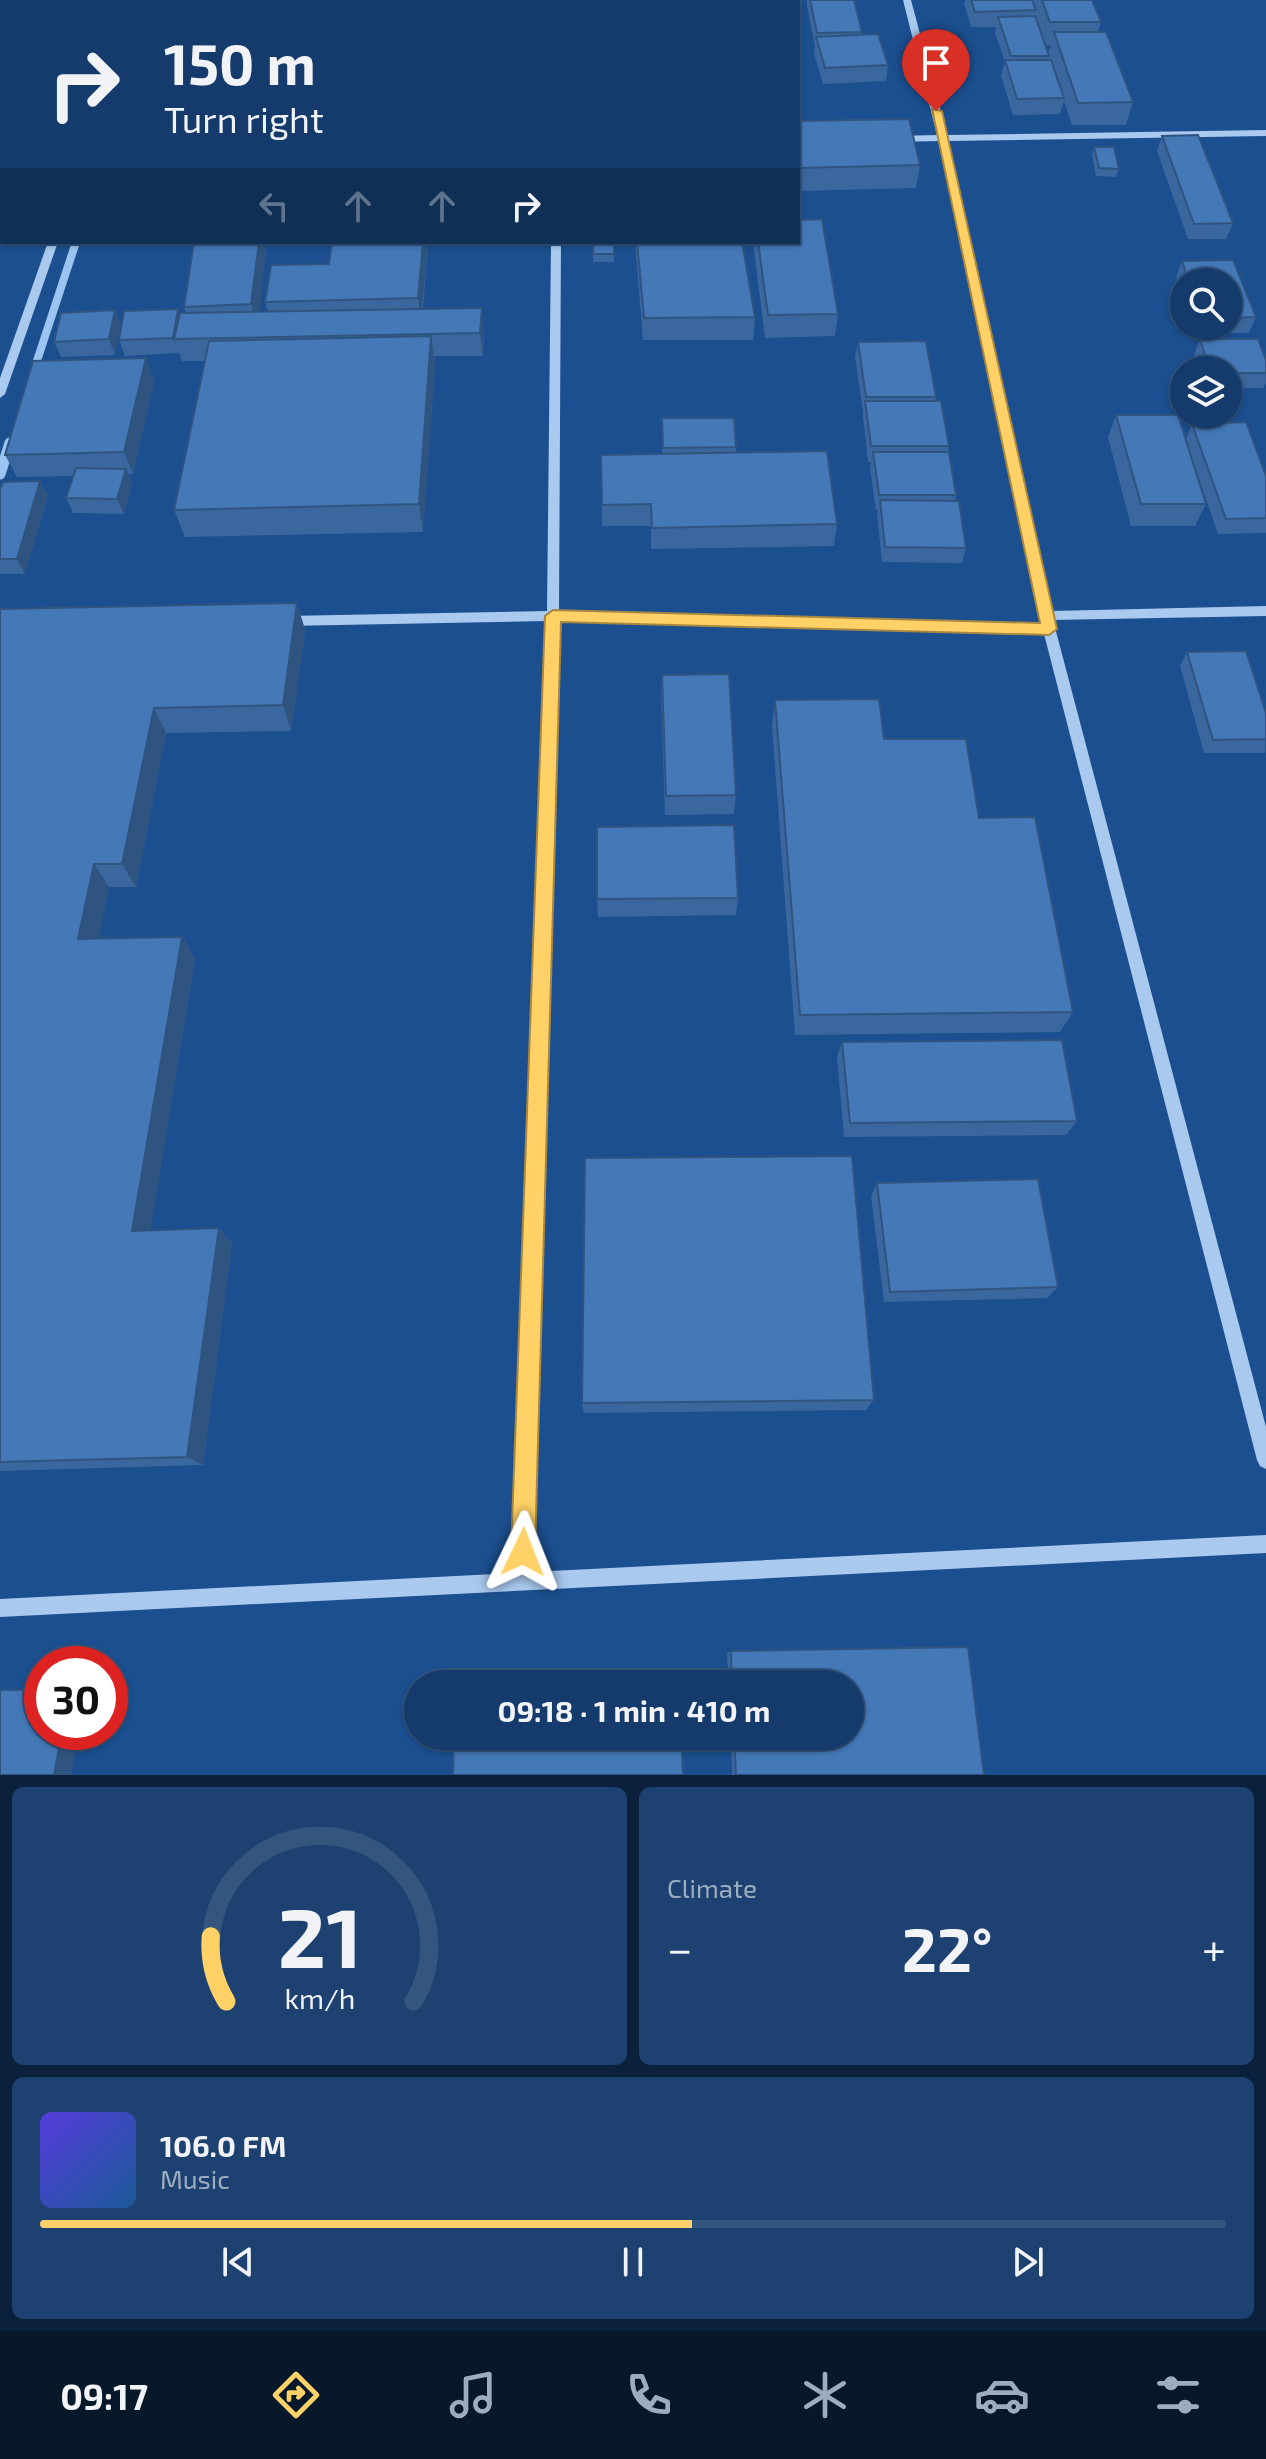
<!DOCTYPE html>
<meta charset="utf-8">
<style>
:root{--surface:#143b6b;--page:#1d4271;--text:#f1f3f6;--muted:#9dadc1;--line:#33557e;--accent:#ffd166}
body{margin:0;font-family:"Exo 2",sans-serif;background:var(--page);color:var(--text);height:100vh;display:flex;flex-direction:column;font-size:30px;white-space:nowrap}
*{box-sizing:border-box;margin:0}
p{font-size:26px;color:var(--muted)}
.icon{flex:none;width:44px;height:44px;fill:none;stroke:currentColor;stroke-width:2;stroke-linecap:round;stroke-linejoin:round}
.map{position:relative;height:1775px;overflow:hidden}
.details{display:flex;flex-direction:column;gap:12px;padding:12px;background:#0b203b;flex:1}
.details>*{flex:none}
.guide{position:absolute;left:0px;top:0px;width:800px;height:244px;box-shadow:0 2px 6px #0004,0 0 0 2px var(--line);background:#143b6b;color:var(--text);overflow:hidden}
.buttons{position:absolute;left:1170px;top:268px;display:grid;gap:16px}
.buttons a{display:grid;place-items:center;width:72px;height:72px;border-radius:50%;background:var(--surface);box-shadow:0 2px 6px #0004,0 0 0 2px var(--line);font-size:40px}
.speed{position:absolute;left:24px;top:1646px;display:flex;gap:16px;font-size:40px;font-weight:700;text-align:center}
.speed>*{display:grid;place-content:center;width:104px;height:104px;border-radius:50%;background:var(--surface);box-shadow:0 2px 6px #0004,0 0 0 2px var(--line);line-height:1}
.speed .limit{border:12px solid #d22;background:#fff;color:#111}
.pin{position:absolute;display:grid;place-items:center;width:68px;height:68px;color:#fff;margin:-82px -34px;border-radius:50% 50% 50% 0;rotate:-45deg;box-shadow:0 0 8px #0007}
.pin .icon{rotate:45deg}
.me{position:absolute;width:88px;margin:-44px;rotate:2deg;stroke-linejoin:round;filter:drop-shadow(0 0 6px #0008)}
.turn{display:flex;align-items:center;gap:28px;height:168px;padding:0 32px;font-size:36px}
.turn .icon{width:104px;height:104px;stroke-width:2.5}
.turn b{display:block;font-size:56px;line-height:68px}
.lanes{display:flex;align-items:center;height:76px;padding:0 32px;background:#0003;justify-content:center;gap:40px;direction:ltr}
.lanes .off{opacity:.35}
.big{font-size:60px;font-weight:700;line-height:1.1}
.details .tile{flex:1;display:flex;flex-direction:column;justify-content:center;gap:12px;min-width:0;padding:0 28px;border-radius:12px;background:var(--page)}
.details .dial{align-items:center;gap:0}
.dial svg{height:208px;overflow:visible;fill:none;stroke:var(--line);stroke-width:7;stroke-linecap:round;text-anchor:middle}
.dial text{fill:var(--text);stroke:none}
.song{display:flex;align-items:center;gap:24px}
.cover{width:96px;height:96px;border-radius:12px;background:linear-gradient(135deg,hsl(250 70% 55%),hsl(210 70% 35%))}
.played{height:8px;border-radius:4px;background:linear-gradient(90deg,var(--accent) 55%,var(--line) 55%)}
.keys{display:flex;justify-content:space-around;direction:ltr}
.heat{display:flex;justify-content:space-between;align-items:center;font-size:44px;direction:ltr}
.details .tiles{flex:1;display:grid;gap:12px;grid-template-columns:1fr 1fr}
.tile:last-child{grid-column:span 2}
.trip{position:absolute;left:404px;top:1670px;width:460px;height:80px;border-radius:40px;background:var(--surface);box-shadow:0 2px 6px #0004,0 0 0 2px var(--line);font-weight:700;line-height:80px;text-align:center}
.tabs{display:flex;height:128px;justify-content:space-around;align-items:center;background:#08182b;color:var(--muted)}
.tabs .icon{width:56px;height:56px}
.tabs .active{color:var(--accent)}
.tabs b{font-size:36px;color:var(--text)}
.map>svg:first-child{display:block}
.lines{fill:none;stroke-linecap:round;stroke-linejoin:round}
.stream-far1{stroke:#9cc4f0;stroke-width:8}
.stream{stroke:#9cc4f0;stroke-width:11}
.minor{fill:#a9c9ee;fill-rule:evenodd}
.wall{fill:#3a679d;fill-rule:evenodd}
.shaded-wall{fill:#305480}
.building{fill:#4478b7;stroke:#305480;stroke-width:2}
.route{fill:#ffd166;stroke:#a68842;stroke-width:2}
</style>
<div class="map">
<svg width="1266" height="1775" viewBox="0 0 1266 1775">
<rect width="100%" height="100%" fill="#1b4f8f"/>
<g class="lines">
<path class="stream-far1" d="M32,376L76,242"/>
<path class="stream" d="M0,474L10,443"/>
<g class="minor">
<rect x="549" y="0" width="8" height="2"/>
<path d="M903,0H911L947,135L1266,130V136L948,141L1051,611L1266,606V616L1053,620L1266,1427V1469L1260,1466L1257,1460L1044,634L559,621L531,1572L1266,1535V1553L0,1617V1599L513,1573L547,621L286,626L280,621L286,616L547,611L551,242H561L559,612L1042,624L939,141L894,142L889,139L894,136L937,135Z"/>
<path d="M48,242H58L5,394L0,398V378Z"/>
</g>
</g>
<g class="wall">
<path d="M807,0H854L862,32V35L888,65L886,81L823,84L814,53L815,46L807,6Z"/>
<path d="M965,0H1092L1101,22L1098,32L1133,102L1126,125H1072L1064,101L1060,114L1013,115L1001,76L1005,62L995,33L996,27H971L964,3ZM1045,45H1051L1048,53Z"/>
<path d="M798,121L920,165L916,188L798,191Z"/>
<path d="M1162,136L1233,223L1226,239H1188L1157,151Z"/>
<rect x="0" y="142" width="2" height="68"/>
<path d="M1094,147L1119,169L1116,177L1096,176L1092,155Z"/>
<path d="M194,242H265L266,249L259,311H268L265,302L329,264L428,242L423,309L484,330L483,356H434L435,365L423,532L185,537L174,510L205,361H182L179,352L178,353L125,356L119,340L186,313L184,307Z"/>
<path d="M586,242H622V245H614V262H593V244H586Z"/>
<path d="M635,242H742L755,317L753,340H643Z"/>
<path d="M753,242H798L838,314L835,336L765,338Z"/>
<path d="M1233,260L1256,317L1249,333H1196L1193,326H1228V282H1184V300L1176,277L1182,261Z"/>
<path d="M115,310L120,325L115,355L61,357L54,342Z"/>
<path d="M1200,339L1266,360V383L1263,388H1228V370H1199L1194,355Z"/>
<path d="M858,342L936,397L935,401L949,446L948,452L956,495L955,501L966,548L962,563L882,562L877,515L878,510H876L870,468L871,462H868L863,417V413L855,357Z"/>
<path d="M146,358L154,381L133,474H128L132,484L124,514L73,513L66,498L74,476L17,477L5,455Z"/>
<path d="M1116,415L1186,439L1192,424L1266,476V533L1218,534L1186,441L1206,504L1195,526H1131L1108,437Z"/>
<path d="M662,418L736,447V453L837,524L834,546L651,549V526H602L601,455L662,454Z"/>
<path d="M40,481L48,496L25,574H0V490Z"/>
<path d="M297,603L305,630L291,731L166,733L136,887H109L98,939L182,937L195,958L150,1230L219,1228L232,1243L203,1465L0,1471V609Z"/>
<path d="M1187,652L1266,713L1265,753H1204L1180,666Z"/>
<path d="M662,675L736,795L734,814L665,815L661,695Z"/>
<path d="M775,700L979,818L1073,1012L1060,1032L795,1035L772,726Z"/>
<path d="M738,898L736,915L598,917L597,899Z"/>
<path d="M842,1042L1077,1121L1066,1135L844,1137L837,1057Z"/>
<path d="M877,1183L1058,1287L1047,1298L884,1302L871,1196Z"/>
<path d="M874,1400L866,1410L584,1413L582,1403Z"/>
<path d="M968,1647L984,1775H732L731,1736H850V1684H729L727,1653L731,1651Z"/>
</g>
<g class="shaded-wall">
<path d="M259,242H265L266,249L258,327L251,304Z"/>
<path d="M423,242H428L421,321L418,298Z"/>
<path d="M482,308L484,330L483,356L480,333Z"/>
<path d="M178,309L183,324L174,339L178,353L173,338Z"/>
<path d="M115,310L120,325L115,355L109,339Z"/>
<path d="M431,336L435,365L423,532L419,504Z"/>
<path d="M146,358L154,381L133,474L124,452Z"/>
<path d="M126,469L132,484L124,514L117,499Z"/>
<path d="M40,481L48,496L25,574L17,559Z"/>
<path d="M297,603L305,630L291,731L283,705Z"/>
<path d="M154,708L166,733L136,887L122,864Z"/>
<path d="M94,864L109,887L94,961L78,939Z"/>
<path d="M182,937L195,958L148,1246L132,1231Z"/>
<path d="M219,1228L232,1243L203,1465L187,1457Z"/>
<path d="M62,1732H79L71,1775H54Z"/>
</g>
<g class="building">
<path d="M164,0H468V2H163Z"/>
<rect x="649" y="0" width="126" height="2"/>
<path d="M810,0H854L862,32L817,33Z"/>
<path d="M971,0H1032L1036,10L975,12Z"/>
<path d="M1042,0H1092L1101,22H1050Z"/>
<path d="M1,15L2,16V38H0Z"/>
<path d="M1035,16L1049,56H1011L998,17Z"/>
<path d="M1054,32H1106L1133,102L1078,103Z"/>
<path d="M878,34L888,65L825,68L816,37Z"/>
<path d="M1005,60H1051L1064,98L1017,99Z"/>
<path d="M909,119L920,165L798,168V121Z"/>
<path d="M1198,135L1233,223L1194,224L1162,136Z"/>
<rect x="0" y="142" width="2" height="45"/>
<path d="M1094,147H1114L1119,169L1099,168Z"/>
<path d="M822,219L838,314L768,315L758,242H798V220Z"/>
<path d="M194,242H259L251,304L184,307Z"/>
<path d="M332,242H423L418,298L265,302L271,265L329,264Z"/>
<rect x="593" y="242" width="21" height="12"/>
<path d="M637,242H742L755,317L644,318Z"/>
<path d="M1233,260L1256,317L1228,318V282H1189L1182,261Z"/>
<path d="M482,308L480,333L174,339L180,313Z"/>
<path d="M178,309L173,338L119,340L124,311Z"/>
<path d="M115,310L109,339L54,342L61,313Z"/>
<path d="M431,336L419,504L174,510L209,341Z"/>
<path d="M1200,339H1258L1266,360V373H1228V370H1210Z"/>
<path d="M926,341L936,397H866L858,342Z"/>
<path d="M146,358L124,452L5,455L33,361Z"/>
<path d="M865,401H941L949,446H871Z"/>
<path d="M1116,415H1178L1206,504H1141Z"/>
<path d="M662,418H734L736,447L663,448Z"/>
<path d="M1246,422L1266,476V518L1226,519L1192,424Z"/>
<path d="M827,451L837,524L652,528L651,504L602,505L601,455Z"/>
<path d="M873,452H949L956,495H879Z"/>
<path d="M76,468L126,469L117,499L66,498Z"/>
<path d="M40,481L17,559H0V490L3,482Z"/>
<path d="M880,500L959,501L966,548L885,547Z"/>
<path d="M297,603L283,705L154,708L122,864H94L78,939L182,937L132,1231L219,1228L187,1457L0,1462V609Z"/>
<path d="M1246,651L1266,713V739L1213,740L1187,652Z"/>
<path d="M729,674L736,795L666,796L662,675Z"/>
<path d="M879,699L884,739H966L979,818L1035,817L1073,1012L800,1015L775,700Z"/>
<path d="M734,825L738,898L597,899V827Z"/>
<path d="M1062,1040L1077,1121L850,1123L842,1042Z"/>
<path d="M852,1156L874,1400L582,1403L585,1158Z"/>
<path d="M1038,1179L1058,1287L890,1292L877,1183Z"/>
<path d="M968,1647L984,1775H736L734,1736H850V1684H732L731,1651Z"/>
<path d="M0,1690H42V1732H62L54,1775H0Z"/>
<path d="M454,1736H681L683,1775H453Z"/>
</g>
<path class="route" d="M932,109L942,111L1057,629L1049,635L561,622L535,1552L532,1561L523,1564L515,1561L511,1552L545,616L553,610L1040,623Z"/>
</svg>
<div class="buttons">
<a><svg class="icon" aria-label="search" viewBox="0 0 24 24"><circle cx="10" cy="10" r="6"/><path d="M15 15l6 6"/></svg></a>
<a><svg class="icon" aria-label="layers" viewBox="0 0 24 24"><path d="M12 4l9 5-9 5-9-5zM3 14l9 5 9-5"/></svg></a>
</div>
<div class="speed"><div class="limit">30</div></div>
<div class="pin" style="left:936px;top:111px;background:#d93025"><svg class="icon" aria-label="arrive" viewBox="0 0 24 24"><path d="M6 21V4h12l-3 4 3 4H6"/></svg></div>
<svg class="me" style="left:523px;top:1552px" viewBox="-20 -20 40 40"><path d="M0-17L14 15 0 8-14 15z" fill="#ffd166" stroke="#fff" stroke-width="4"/></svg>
<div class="trip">09:18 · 1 min · 410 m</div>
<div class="guide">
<div class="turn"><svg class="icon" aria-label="right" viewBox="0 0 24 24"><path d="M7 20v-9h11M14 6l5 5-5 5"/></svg><div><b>150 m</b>Turn right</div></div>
<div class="lanes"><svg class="icon off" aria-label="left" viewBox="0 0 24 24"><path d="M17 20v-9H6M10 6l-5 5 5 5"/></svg><svg class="icon off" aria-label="ahead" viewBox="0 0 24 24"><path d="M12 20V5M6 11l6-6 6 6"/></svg><svg class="icon off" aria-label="ahead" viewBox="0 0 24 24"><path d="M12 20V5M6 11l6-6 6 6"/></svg><svg class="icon" aria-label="right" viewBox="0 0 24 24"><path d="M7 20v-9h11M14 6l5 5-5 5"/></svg></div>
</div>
</div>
<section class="details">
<div class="tiles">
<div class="tile dial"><svg viewBox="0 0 100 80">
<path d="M14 69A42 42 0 1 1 86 69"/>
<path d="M14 69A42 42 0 0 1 8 44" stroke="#ffd166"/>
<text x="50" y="56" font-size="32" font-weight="700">21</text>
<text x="50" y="72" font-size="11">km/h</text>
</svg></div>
<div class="tile"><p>Climate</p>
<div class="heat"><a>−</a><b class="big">22°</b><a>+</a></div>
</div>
<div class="tile">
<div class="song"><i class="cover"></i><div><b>106.0 FM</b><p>Music</p></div></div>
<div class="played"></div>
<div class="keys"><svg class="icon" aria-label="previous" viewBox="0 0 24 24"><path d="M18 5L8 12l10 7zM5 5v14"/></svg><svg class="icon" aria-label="pause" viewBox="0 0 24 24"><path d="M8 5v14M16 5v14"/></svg><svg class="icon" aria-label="next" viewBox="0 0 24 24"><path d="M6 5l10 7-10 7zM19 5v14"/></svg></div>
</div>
</div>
</section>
<nav class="tabs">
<b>09:17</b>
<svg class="icon active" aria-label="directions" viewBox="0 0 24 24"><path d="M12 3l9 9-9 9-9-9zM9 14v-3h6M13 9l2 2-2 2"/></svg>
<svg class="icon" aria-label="music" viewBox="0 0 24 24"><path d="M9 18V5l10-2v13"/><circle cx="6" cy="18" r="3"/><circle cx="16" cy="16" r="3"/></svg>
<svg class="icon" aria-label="phone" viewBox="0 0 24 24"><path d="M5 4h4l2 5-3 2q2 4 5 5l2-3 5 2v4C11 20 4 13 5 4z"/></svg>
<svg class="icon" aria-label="climate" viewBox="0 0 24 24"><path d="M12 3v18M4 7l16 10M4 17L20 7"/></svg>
<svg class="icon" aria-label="car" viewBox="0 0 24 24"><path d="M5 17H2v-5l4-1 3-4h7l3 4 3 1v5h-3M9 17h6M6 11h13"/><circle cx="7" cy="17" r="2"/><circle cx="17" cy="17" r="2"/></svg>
<svg class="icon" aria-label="filters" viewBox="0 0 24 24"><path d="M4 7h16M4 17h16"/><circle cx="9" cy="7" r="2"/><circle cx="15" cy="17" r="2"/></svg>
</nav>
